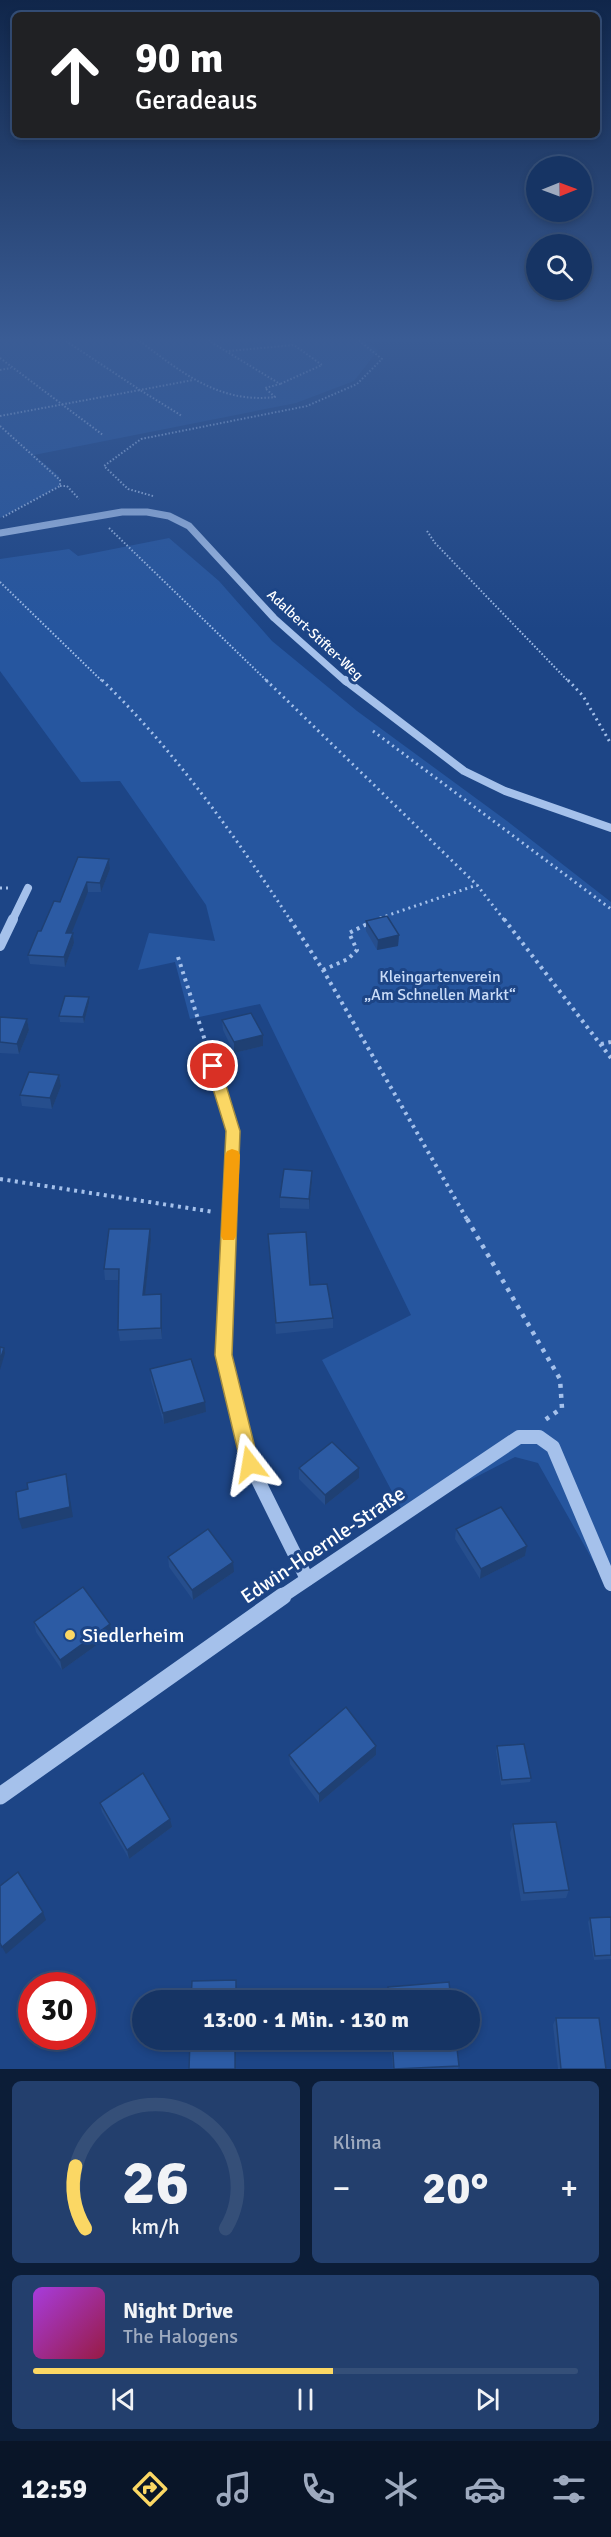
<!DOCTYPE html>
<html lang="de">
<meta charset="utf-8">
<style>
:root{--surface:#163464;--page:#233f6d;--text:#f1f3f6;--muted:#9eaabf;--line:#354f78;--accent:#fbd764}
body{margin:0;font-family:Signika,sans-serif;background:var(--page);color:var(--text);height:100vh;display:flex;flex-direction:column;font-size:22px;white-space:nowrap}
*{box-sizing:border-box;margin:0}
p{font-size:20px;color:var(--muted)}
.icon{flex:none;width:33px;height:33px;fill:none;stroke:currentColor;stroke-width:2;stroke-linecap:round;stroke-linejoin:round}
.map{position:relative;height:2069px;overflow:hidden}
.drawer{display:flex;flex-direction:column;gap:12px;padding:12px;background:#0c1d37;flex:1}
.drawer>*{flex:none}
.hud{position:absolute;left:12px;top:12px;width:588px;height:126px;border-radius:9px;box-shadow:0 3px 9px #0003,0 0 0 2px var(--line);background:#202124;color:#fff;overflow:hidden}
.needle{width:39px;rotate:89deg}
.fabs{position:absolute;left:526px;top:156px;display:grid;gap:12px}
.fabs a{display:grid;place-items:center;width:66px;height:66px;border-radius:50%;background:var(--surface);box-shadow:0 3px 9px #0003,0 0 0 2px var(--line);font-size:30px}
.speed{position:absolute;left:18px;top:1972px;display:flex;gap:12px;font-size:30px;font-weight:700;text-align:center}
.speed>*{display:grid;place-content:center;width:78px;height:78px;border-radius:50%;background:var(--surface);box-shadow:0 3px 9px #0003,0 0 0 2px var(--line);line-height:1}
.speed .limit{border:9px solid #d22;background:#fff;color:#111}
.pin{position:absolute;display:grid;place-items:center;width:51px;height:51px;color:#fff;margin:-26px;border:3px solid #fff;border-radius:50%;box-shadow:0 2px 6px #0007}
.me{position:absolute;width:66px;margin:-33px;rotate:346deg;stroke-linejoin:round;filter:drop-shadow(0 0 4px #0008)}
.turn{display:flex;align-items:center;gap:21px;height:126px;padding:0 24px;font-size:27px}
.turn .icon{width:78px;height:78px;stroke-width:2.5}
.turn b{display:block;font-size:42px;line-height:51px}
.big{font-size:45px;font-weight:800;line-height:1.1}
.drawer .card{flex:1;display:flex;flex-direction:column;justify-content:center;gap:9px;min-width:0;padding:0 21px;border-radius:9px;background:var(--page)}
.drawer .dial{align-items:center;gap:0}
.dial svg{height:156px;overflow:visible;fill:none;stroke:var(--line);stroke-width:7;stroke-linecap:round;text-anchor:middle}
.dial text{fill:var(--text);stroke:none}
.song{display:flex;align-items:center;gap:18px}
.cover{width:72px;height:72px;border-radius:9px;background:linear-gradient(135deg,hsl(280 70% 55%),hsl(340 70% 35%))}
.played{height:6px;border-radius:3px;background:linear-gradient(90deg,var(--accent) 55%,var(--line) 55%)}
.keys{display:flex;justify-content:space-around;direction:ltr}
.heat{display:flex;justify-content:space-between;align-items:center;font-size:33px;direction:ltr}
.drawer .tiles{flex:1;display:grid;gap:12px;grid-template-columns:1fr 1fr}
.card:last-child{grid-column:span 2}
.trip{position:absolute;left:132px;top:1990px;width:348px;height:60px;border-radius:30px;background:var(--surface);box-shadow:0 3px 9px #0003,0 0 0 2px var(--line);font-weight:800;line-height:60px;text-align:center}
.menu{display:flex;height:96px;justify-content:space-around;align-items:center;background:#091528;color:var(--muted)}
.menu .icon{width:42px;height:42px}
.menu .current{color:var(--accent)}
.menu b{font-size:27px;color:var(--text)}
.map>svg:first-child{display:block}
.green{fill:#26569f}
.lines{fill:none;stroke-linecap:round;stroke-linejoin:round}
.path-far3{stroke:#a5c1eb;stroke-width:2;stroke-dasharray:1.5 2;stroke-linecap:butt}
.path-far2{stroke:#a5c1eb;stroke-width:3;stroke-dasharray:2 4;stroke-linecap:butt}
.path-far1{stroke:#a5c1eb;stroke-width:4;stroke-dasharray:3 4.5;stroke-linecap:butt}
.path{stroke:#a5c1eb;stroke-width:4.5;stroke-dasharray:4 6;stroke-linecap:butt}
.minor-far4{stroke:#a5c1eb;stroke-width:7}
.minor-far3{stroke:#a5c1eb;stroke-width:8}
.minor-far2{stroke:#a5c1eb;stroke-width:10}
.minor-far1{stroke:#a5c1eb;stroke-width:14}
.minor{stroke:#a5c1eb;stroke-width:17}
.wall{fill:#264e8d}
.shaded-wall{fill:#1f4073}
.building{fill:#2c5ba4;stroke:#1f4073;stroke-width:1.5}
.route{fill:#fbd764;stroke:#a38c41;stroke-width:1.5}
.slow{fill:#f59e0b}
.poi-dot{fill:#fbd764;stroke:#1d4586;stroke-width:2}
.labels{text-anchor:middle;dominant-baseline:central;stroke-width:6;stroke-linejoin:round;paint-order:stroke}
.far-street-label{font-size:14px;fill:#fff;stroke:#1d4586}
.park-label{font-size:16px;fill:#cadcf8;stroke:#1d4586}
.near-street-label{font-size:20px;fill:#fff;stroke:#1d4586}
.near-poi-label{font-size:20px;fill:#fff;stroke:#1d4586;text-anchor:start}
</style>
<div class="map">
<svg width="611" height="2069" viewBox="0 0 611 2069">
<rect width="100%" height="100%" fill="#1d4586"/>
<g class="green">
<path d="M0,339H361L378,350L354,381L296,403L34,455L59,476L60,486L0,518Z"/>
<path d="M169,538L219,581L272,641L357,711L507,821L611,902V1593L538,1463L515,1457L404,1514L322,1360L411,1315L260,1004L190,1019L175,962L138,970L149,933L215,941L206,905L120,781L81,782L0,671V559L69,549L78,556Z"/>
</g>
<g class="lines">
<g class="path-far3">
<path d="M63,339L140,390L193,380"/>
<path d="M137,339C180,371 218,404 275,397L265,388L280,384L206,339"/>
<path d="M229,351L294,345L322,365L280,384"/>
<path d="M0,358L103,435"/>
<path d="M0,370L11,368"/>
<path d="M0,416L140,390L182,416"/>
<path d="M0,426L60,480V486L3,517"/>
<path d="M60,486H67L79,499"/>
<path d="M153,496L128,489L104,466L141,439L307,406L357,384L382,359L357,339"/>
<path d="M109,528L268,682"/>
<path d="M427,531L435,543L569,682"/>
<path d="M0,582L103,682"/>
</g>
<g class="path-far2">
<path d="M102,680C175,751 235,836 291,921"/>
<path d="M266,680L477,885L505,921"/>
<path d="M568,680L583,696L611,744"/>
<path d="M373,731L611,909"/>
<path d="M0,888H12"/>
<path d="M380,918L477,885"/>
</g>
<g class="path-far1">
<path d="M290,919L323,970L468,1221"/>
<path d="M504,919L611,1058"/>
<path d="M178,957L209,1053"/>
<path d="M323,970L348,959L357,950L349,933L371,922"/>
<path d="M601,1044L611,1042"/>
<path d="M0,1179L214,1212"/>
</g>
<path class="path" d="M467,1219L560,1379L562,1408L545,1420"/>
<path class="minor-far4" d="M0,533L122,512H147L169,516L189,526L274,618L346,682"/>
<g class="minor-far3">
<path d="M345,680L464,771L505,791L611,828"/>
<path d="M12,921L28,888"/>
</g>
<g class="minor-far2">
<path d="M0,946L13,919"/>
<path d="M213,1066L233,1131L229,1221"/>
</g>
<g class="minor-far1">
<path d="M229,1219L224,1355L250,1464L307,1579"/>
<path d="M281,1597L519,1437H539L553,1447L611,1584"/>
</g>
<path class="minor" d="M0,1796L283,1596"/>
</g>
<g class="wall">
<path d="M109,859L110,869L101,892H88L71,933H73L74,943L65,967L30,964L28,955L41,931L60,902Z"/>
<path d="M366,921L399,935L398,946L377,950L366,931Z"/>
<path d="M89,1003L84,1023L60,1022L59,1016Z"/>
<path d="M0,1017L27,1019L29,1030L19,1054L0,1053Z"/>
<path d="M222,1020L263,1035V1046L234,1053L223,1030Z"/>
<path d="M59,1075L61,1086L52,1109L22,1106L20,1095Z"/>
<path d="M312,1171V1181L309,1209L280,1208V1197Z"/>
<path d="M268,1234L310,1285L333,1318V1328L276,1334Z"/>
<path d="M151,1240L145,1295L161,1294L162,1304V1339L120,1341L118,1330L119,1280H105L104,1269Z"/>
<path d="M150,1369L206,1412L164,1424L151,1380Z"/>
<path d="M299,1468H359V1478L325,1505L299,1479Z"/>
<path d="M456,1529L527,1546L525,1556L480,1579L455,1539Z"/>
<path d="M168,1557L234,1572L193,1600L169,1567Z"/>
<path d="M34,1622L110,1624L112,1634L62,1670L36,1632Z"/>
<path d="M376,1746V1755L319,1803L290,1764L289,1755Z"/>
<path d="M497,1746L531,1778L530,1782L501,1785L496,1751Z"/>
<path d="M100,1803L172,1827L129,1859L102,1812Z"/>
<path d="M513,1824L569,1890L566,1898L521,1901L510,1833Z"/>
<path d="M611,1917V1959L594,1960L588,1922L590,1918Z"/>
<path d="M556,2018L606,2069H558L553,2025Z"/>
<path d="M390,2040H456L459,2066L458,2069H393Z"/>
</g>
<g class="shaded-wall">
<path d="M109,859L110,869L101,892L100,883Z"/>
<path d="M87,882L88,892L68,942L66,933Z"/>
<path d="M73,933L74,943L65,967L64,957Z"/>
<path d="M399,935L398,946L377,950L378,940Z"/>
<path d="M89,997V1003L84,1023L83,1017Z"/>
<path d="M27,1019L29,1030L19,1054L17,1044Z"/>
<path d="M263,1035V1046L234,1053V1042Z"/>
<path d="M59,1075L61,1086L52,1109L50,1098Z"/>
<path d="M312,1171V1181L309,1209V1199Z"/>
<path d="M150,1229L151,1240L144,1306L143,1295Z"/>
<path d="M161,1294L162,1304V1339L161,1328Z"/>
<path d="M4,1348L5,1353L0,1370V1360Z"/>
<path d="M205,1402L206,1412L164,1424L163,1413Z"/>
<path d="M359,1468V1478L325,1505V1495Z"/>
<path d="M66,1474L73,1517L22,1529L19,1519Z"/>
<path d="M527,1546L525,1556L480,1579L481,1569Z"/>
<path d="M233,1562L234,1572L193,1600L192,1590Z"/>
<path d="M110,1624L112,1634L62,1670L60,1660Z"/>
<path d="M376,1746V1755L319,1803V1794Z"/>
<path d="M170,1819L172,1827L129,1859L127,1850Z"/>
<path d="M43,1912L46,1920L6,1954L2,1947Z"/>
<rect x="235" y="2040" width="1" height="29"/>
</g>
<g class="building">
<path d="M78,857L109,859L100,883L87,882L66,933H73L64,957L28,955L38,931H41L54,901L60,902Z"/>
<path d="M387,916L399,935L378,940L366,921Z"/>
<path d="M65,996L89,997L83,1017L59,1016Z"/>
<path d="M251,1013L263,1035L234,1042L222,1020Z"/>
<path d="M0,1017L27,1019L17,1044L0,1042Z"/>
<path d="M29,1072L59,1075L50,1098L20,1095Z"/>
<path d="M284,1169L312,1171L309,1199L280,1197Z"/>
<path d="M109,1229H150L143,1295L161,1294V1328L118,1330L119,1269H104Z"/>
<path d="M306,1232L310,1285L327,1284L333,1318L276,1323L268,1234Z"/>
<path d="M0,1347L4,1348L0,1360Z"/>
<path d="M191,1359L205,1402L163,1413L150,1369Z"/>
<path d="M332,1442L359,1468L325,1495L299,1468Z"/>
<path d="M66,1474L70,1507L19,1519L16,1492L28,1489L27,1483Z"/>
<path d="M501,1507L527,1546L481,1569L456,1529Z"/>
<path d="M208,1529L233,1562L192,1590L168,1557Z"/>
<path d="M83,1587L110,1624L60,1660L34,1622Z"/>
<path d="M346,1707L376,1746L319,1794L289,1755Z"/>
<path d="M524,1744L531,1778L502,1780L497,1746Z"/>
<path d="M143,1773L170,1819L127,1850L100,1803Z"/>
<path d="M556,1822L569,1890L524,1893L513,1824Z"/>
<path d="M18,1872L43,1912L2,1947L0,1943V1886Z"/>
<path d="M611,1917V1955L595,1956L590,1918Z"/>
<path d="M236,1980V2001H191L192,1981Z"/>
<path d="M449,1982L451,2001H389L388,1987Z"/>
<path d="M556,2018H599L606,2069H561Z"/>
<path d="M190,2040H235V2069H189Z"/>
<path d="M392,2040H456L459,2066L394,2069Z"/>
</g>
<linearGradient id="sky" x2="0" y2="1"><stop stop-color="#10264a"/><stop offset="0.54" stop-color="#3a5c95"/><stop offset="1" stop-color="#3a5c95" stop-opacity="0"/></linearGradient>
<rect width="611" height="629" fill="url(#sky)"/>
<path class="route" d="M213,1061L220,1066L240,1131L232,1355L259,1464L257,1469L250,1472L244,1469L241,1464L215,1355L226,1131L206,1066Z"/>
<path class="slow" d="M232,1149L238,1151L240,1155L236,1236L234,1240H223L221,1236L225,1155L227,1151Z"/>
<circle class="poi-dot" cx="70" cy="1635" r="6"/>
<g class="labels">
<g class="far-street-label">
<text transform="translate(315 635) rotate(43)">Adalbert-Stifter-Weg</text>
</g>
<g class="park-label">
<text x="440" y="977">Kleingartenverein<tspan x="440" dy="18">„Am Schnellen Markt“</tspan></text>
</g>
<g class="near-street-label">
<text transform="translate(323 1545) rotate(-34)">Edwin-Hoernle-Straße</text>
</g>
<g class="near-poi-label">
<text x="82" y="1635">Siedlerheim</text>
</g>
</g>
</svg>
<div class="fabs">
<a><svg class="needle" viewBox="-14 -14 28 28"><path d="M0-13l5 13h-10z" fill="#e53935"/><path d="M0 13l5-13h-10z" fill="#9eaabf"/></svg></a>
<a><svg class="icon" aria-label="search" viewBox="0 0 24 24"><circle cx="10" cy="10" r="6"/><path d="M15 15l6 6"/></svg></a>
</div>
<div class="speed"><div class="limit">30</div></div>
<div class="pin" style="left:213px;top:1066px;background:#d93025"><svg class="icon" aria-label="arrive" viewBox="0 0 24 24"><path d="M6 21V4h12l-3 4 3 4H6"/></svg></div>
<svg class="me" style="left:250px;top:1464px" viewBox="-20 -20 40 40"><path d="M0-17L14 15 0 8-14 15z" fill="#fbd764" stroke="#fff" stroke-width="4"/></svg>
<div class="trip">13:00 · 1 Min. · 130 m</div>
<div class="hud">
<div class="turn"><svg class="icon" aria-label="ahead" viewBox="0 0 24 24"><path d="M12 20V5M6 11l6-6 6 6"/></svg><div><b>90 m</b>Geradeaus</div></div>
</div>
</div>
<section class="drawer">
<div class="tiles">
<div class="card dial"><svg viewBox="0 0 100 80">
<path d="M14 69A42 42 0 1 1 86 69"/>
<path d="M14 69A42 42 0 0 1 9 37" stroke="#fbd764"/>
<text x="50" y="56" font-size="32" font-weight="700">26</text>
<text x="50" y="72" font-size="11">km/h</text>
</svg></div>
<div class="card"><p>Klima</p>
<div class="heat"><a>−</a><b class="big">20°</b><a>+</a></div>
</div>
<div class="card">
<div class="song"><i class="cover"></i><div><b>Night Drive</b><p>The Halogens</p></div></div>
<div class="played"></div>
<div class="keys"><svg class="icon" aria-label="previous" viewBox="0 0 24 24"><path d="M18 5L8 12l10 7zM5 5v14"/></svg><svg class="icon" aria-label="pause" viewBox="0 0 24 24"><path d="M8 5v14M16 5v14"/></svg><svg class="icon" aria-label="next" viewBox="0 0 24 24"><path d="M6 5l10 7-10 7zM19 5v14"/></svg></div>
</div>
</div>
</section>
<nav class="menu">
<b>12:59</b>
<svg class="icon current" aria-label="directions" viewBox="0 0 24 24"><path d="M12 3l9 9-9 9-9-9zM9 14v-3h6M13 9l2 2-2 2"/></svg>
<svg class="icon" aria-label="music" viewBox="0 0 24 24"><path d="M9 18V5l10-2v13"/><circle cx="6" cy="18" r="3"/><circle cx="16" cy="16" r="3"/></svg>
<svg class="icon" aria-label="phone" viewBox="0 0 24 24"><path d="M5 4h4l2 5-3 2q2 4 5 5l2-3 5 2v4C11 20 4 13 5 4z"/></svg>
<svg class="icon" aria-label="climate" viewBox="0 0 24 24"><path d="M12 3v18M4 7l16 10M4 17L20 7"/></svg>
<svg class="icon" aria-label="car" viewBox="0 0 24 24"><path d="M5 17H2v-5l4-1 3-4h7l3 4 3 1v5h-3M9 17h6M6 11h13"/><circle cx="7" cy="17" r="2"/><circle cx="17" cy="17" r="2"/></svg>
<svg class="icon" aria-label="filters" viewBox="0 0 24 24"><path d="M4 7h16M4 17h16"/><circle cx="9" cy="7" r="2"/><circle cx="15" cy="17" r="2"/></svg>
</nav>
